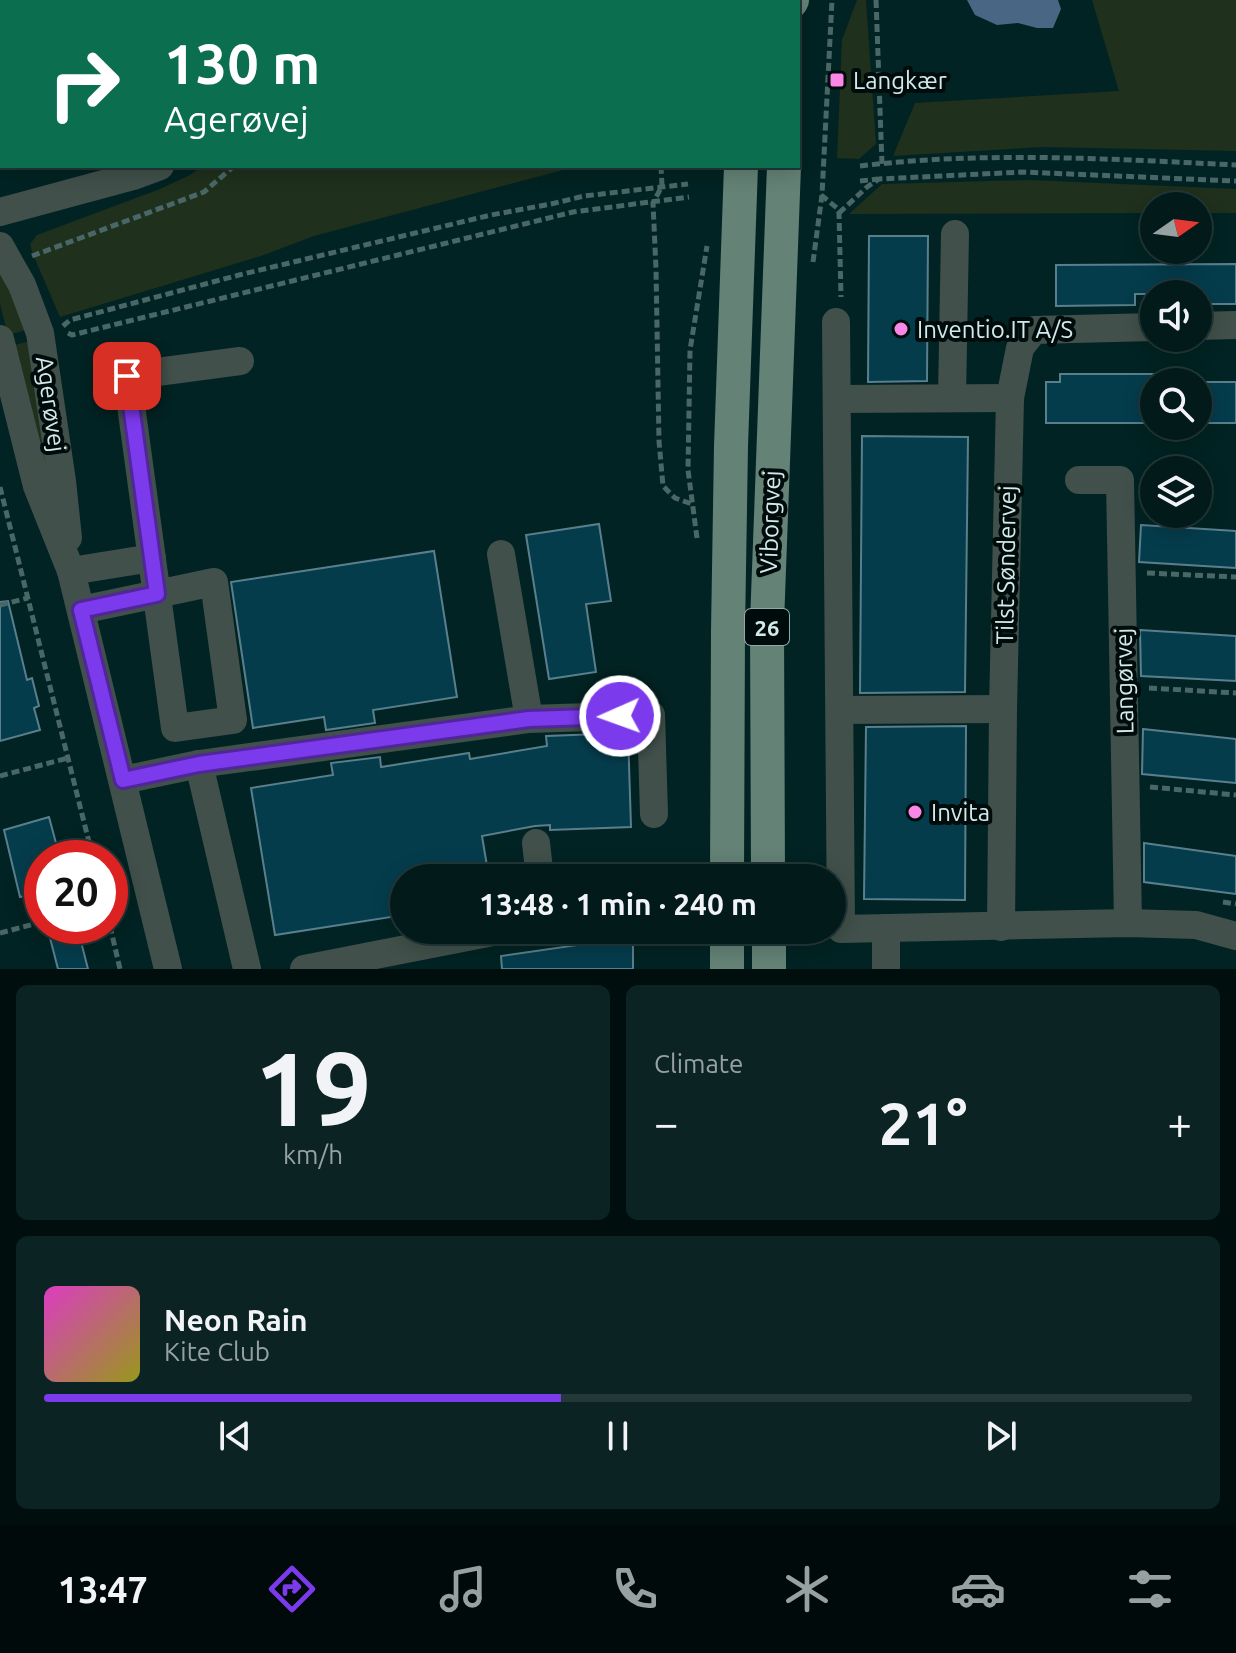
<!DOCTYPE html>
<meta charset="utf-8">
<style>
:root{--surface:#021a1a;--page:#0c2323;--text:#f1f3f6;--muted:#96a1a2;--line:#233839;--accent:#7c3aed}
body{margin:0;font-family:Ubuntu,sans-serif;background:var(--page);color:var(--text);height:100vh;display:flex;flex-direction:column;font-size:30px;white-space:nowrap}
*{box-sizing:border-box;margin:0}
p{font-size:26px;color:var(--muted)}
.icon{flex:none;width:44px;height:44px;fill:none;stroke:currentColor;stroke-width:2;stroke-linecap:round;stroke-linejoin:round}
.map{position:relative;height:969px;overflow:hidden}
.drawer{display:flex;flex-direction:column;gap:16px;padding:16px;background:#010e0e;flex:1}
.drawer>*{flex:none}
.guide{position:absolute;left:0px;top:0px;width:800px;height:168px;box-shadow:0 4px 20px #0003,0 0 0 2px var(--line);background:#0b6e4f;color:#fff;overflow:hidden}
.needle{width:52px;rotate:76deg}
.controls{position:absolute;left:1140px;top:192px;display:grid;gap:16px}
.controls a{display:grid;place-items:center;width:72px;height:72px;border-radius:50%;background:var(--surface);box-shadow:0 4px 20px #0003,0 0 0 2px var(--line);font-size:40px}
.speed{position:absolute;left:24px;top:840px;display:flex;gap:16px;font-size:40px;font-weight:700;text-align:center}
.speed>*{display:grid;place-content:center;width:104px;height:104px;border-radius:50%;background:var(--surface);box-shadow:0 4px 20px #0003,0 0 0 2px var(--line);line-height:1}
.speed .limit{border:12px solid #d22;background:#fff;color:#111}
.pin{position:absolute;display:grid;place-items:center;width:68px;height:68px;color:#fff;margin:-34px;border-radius:16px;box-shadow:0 4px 12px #0006}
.me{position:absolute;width:88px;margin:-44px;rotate:268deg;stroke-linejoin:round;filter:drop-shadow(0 0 6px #0008)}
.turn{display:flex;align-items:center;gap:28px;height:168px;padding:0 32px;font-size:36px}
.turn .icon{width:104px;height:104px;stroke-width:2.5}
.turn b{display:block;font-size:56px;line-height:68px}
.big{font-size:60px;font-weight:700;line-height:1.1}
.drawer .card{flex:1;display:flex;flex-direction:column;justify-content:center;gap:12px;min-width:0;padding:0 28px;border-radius:12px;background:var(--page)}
.drawer .dial{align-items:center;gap:0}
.dial b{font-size:104px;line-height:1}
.song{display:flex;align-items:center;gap:24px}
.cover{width:96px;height:96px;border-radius:12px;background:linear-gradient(135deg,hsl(310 70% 55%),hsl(60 70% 35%))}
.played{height:8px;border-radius:4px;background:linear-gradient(90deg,var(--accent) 45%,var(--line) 45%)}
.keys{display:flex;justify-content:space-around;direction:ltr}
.heat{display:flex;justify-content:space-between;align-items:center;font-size:44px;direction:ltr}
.drawer .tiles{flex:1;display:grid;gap:16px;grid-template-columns:1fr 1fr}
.card:last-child{grid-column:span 2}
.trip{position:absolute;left:390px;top:864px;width:456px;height:80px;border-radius:40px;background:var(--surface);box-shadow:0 4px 20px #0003,0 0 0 2px var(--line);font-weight:700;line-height:80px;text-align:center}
.tab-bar{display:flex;height:128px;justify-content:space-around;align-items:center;background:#010a0a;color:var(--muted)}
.tab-bar .icon{width:56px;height:56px}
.tab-bar .active{color:var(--accent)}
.tab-bar b{font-size:36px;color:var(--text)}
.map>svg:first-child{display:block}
.green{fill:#1f301c}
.water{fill:#496684}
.building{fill:#053c4c;stroke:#597f8d;stroke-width:2}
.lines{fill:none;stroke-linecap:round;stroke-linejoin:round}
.path{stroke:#4a6767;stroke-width:5;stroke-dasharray:8 4;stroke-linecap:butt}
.minor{stroke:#41504a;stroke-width:28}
.major{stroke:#648276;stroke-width:34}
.route-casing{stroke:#51269a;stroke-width:20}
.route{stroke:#7c3aed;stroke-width:14}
.poi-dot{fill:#fa87e7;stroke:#000b0b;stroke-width:3}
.labels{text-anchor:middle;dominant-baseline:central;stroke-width:8;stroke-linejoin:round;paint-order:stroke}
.shield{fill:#000b0b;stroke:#94a7a7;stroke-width:2}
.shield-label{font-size:22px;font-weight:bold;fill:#d4eaea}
.poi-label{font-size:24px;fill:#d4eaea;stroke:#000b0b;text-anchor:start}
.street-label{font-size:24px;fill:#d4eaea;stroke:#000b0b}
</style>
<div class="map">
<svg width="1236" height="969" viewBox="0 0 1236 969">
<rect width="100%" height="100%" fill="#022323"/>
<g class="green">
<path d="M219,0H689L688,2H219Z"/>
<path d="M857,0H866L876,144L859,159L837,158L842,40Z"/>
<path d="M1092,0H1236V151L1043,147L893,156L915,103L1119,91Z"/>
<path d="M202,166H578L314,236L261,256L60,317L32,252L30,244L37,235L160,189L190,175Z"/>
<path d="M1030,180L1236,189V213H1198V206H1154V213L849,214L882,184Z"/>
<path d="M0,252L33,328L8,335L0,304Z"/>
<path d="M35,340L60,513L10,346Z"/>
</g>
<path class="water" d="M967,0H1058L1061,9L1053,28H1037L1018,23L997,25L975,15Z"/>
<g class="building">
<path d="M869,236H928L927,381L868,382Z"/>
<path d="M1236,264V304H1198V294H1135V305L1056,306V265Z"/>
<path d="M1060,374H1154V423H1046V382H1060Z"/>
<rect x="1198" y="382" width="38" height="41"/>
<path d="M862,436L968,437L965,692L860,693Z"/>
<path d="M599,524L611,601L586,604L596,672L549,679L526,535Z"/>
<path d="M1141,525L1236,531V568L1139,562Z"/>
<path d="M434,551L457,697L373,710L375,723L326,730L324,717L253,728L231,582Z"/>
<path d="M8,601L27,680L32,678L39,706L34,708L40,730L0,741V602Z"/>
<path d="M1140,630L1236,636V681L1141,676Z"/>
<path d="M966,726L965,900L864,899L866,727Z"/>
<path d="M1143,729L1236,739V783L1142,774Z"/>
<path d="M628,733L631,827L550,830V825L535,826L482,836L489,878H404V915L275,935L251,788L333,775L331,763L380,757L381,767L469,753L470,759L547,746L546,736Z"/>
<path d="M49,817L60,858H42V892L20,897L4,830Z"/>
<path d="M1144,843L1236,856V894L1144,882Z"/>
<path d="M70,926H77L88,969H58L48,930Z"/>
<path d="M576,930H633V969H502L501,956L578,945Z"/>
</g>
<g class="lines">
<g class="path">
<path d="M74,0V2"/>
<path d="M109,0V2"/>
<path d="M648,0V2"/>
<path d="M876,0L882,164"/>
<path d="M250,2L252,0"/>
<path d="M661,166L662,186L653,203L656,269L659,441L663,486L675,498L692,504"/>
<path d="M860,166C985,151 1111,159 1236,165"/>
<path d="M860,181L878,179"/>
<path d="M821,195L837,208L839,213L841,297"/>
<path d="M839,213L867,187L879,179L1023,172L1236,181"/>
<path d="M32,256L204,192L234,166"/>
<path d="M813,262L822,195L832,0"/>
<path d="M63,326L70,320L239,275L491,215L551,204L584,196L688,184"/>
<path d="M68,333L72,335L573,212L689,197"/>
<path d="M0,487L93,858"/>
<path d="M697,538L688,470L690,350L707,246"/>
<path d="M1147,573L1236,577"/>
<path d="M0,605L28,598"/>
<path d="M1149,688L1236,693"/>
<path d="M0,776L68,758"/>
<path d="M1150,787L1236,795"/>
<path d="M1223,902L1236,904"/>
<path d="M110,926L120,969"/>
<path d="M0,933L42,922"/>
</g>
<g class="minor">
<path d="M197,0V2"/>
<path d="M0,51H2"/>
<path d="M0,212L133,176L160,166"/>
<path d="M0,246L22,285L40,333L62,481L68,538"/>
<path d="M836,322L841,929L1128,923L1196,925L1236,936"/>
<path d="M1198,326L1236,325"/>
<path d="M0,339L37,486L71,571L168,969"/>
<path d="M952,398L955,234"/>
<path d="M837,399L1010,398"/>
<path d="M1079,480H1120L1128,923"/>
<path d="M501,554L529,719"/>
<path d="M71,571L152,558"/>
<path d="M81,610L214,582L233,720L175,728C159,611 143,493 127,376L240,361"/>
<path d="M840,710L1003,709"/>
<path d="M199,764L247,969"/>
<path d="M123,780L199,764L529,719L651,715L654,814"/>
<path d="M536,843L540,878"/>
<path d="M1001,927L1003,709L1010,398L1020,348L1034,330L1154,327"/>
<path d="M886,928V969"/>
<path d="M304,969L503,930"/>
</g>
<g class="major">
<path d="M750,2V0"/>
<path d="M791,2L792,0"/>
<path d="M727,878L728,631L731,446L741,166"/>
<path d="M768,878L767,623L784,166"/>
<path d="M769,930V969"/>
<path d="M727,969V930"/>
</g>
</g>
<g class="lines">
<g class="route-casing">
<path id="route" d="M127,376L157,594L81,610L123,780L199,764L529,719L620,716"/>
</g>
<use href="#route" class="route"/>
</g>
<g class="poi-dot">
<rect x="829" y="72" width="16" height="16" rx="4"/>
<circle cx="901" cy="329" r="8"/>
<circle cx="915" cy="812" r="8"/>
</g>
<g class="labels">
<rect class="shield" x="745" y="609" width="44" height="36" rx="6"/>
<g class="shield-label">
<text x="767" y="627">26</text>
</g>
<g class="poi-label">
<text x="853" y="80">Langkær</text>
<text x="917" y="329">Inventio.IT A/S</text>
<text x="931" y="812">Invita</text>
</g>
<g class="street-label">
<text transform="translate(51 404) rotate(82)">Agerøvej</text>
<text transform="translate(770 522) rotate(-88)">Viborgvej</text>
<text transform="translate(1006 565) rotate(-89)">Tilst Søndervej</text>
<text transform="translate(1124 681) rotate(-91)">Langørvej</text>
</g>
</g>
</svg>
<div class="controls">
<a><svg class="needle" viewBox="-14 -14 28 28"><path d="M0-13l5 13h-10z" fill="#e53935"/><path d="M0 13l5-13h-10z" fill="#96a1a2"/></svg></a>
<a><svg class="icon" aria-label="sound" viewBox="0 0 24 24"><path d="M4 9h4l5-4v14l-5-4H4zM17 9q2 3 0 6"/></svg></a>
<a><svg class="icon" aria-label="search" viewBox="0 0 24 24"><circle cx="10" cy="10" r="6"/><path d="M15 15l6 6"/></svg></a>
<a><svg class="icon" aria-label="layers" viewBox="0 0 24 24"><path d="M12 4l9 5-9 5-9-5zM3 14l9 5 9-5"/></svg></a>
</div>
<div class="speed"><div class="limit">20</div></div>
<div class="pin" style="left:127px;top:376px;background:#d93025"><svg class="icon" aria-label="arrive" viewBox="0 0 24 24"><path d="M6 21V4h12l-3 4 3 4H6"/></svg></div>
<svg class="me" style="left:620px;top:716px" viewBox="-20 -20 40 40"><circle r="17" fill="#7c3aed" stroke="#fff" stroke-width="3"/><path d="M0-11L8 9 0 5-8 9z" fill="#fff"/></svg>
<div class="trip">13:48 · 1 min · 240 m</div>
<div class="guide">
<div class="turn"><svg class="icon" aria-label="right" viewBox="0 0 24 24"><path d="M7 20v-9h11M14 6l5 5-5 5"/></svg><div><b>130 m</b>Agerøvej</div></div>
</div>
</div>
<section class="drawer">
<div class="tiles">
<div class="card dial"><b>19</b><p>km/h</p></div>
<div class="card"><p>Climate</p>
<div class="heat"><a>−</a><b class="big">21°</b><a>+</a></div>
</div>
<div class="card">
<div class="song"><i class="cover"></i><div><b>Neon Rain</b><p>Kite Club</p></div></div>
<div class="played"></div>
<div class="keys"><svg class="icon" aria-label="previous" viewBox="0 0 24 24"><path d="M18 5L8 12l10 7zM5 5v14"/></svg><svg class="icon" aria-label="pause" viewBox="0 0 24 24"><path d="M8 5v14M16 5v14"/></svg><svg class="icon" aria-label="next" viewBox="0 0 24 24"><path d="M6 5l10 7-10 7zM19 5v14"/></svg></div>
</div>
</div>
</section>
<nav class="tab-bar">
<b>13:47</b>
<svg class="icon active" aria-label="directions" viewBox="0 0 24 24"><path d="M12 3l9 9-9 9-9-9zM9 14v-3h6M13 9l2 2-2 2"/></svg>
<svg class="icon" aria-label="music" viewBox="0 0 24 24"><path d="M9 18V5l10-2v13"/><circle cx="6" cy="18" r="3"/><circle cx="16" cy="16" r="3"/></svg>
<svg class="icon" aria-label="phone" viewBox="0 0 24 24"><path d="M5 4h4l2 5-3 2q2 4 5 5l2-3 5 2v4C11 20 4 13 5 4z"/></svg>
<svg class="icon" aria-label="climate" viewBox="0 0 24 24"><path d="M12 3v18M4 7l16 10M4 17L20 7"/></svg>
<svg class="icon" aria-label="car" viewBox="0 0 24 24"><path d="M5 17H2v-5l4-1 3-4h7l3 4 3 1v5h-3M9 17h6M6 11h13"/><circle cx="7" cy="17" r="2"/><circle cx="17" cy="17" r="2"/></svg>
<svg class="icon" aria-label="filters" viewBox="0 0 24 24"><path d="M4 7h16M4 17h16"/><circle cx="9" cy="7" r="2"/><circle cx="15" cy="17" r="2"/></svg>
</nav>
